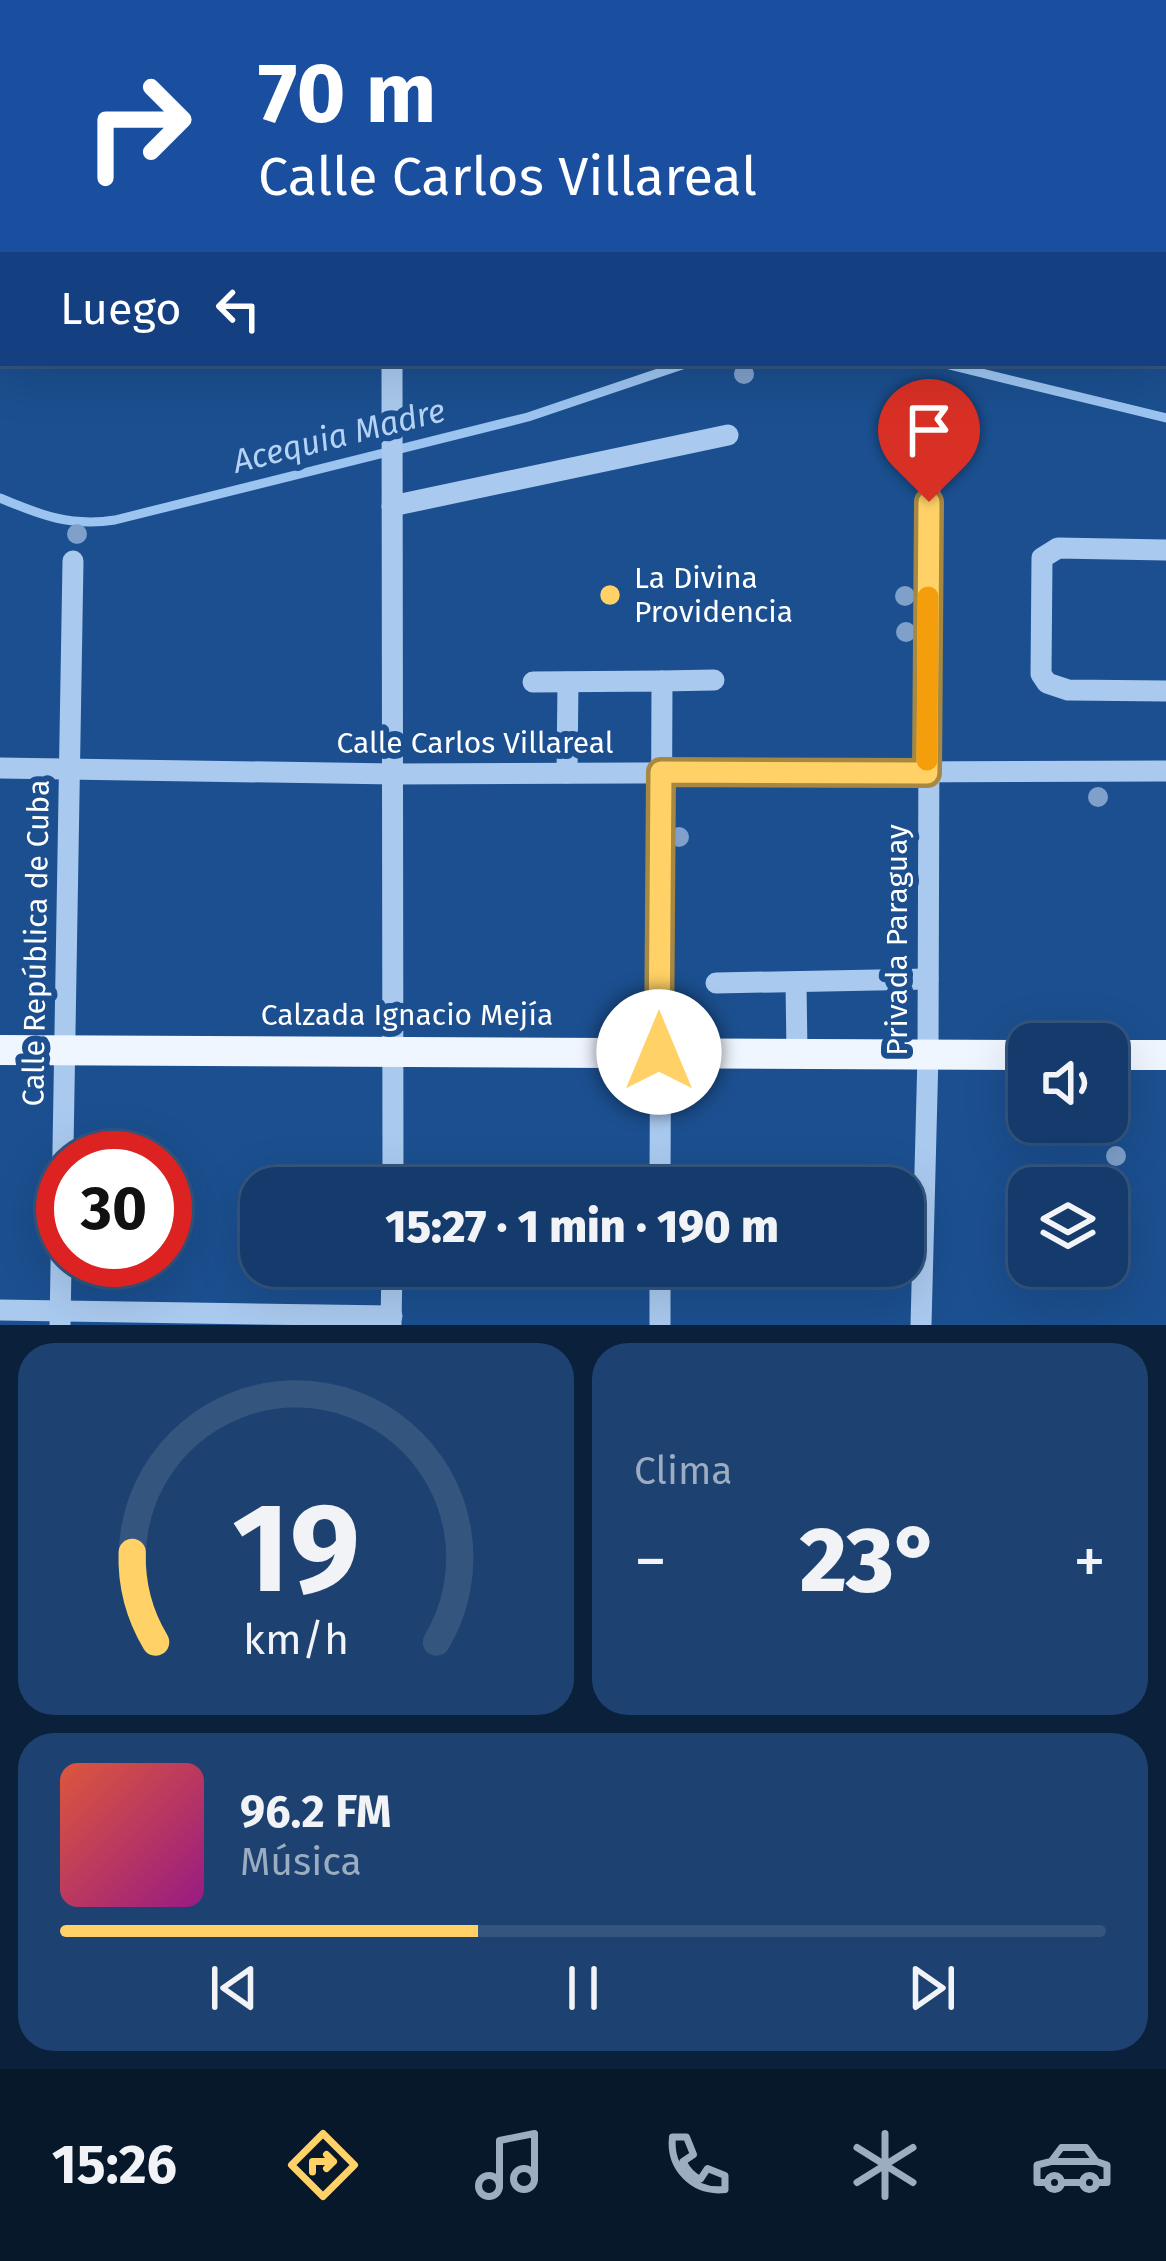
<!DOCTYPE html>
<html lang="es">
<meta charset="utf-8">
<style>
:root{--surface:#143b6b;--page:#1d4271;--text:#f1f3f6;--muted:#9dadc1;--line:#33557e;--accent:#ffd166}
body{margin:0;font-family:"Fira Sans",sans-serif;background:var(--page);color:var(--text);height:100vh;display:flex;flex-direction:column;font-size:45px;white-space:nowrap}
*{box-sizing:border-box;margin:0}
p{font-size:39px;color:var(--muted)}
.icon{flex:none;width:66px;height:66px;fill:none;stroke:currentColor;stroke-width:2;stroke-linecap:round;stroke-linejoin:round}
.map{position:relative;height:1325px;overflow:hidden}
.sheet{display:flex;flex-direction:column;gap:18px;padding:18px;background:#0b203b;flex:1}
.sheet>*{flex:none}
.banner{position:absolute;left:0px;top:0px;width:1167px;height:366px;box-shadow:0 12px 48px #0002,0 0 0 3px var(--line);background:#1a4fa0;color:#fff;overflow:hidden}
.fabs{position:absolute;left:1008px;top:1023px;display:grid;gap:24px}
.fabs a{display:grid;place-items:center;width:120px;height:120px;border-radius:24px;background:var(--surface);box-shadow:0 12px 48px #0002,0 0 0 3px var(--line);font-size:60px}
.speed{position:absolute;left:36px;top:1131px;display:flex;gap:24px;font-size:60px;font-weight:700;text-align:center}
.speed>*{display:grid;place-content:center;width:156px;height:156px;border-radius:50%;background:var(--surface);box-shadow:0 12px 48px #0002,0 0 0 3px var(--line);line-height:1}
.speed .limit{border:18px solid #d22;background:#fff;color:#111}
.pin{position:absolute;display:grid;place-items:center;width:102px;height:102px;color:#fff;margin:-123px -51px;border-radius:50% 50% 50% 0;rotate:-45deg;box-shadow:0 0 12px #0007}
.pin .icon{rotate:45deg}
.me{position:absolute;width:132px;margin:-66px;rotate:0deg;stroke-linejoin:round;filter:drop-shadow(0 0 9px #0008)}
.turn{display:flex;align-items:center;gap:42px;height:252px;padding:0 60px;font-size:54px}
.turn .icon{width:156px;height:156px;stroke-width:2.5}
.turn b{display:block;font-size:84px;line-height:102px}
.then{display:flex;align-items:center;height:114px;padding:0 60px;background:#0003;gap:24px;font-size:45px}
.big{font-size:90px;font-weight:800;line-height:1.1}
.sheet .tile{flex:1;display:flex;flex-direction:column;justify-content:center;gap:18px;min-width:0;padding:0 42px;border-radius:36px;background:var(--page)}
.sheet .dial{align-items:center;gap:0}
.dial svg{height:312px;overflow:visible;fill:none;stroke:var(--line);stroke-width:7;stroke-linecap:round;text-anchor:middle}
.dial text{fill:var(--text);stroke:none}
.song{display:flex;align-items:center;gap:36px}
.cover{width:144px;height:144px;border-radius:18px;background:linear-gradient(135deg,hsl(10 70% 55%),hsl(310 70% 35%))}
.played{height:12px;border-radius:6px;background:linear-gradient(90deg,var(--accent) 40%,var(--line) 40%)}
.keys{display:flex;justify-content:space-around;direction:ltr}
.heat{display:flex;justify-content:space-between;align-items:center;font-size:66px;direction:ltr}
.sheet .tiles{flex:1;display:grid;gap:18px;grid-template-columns:1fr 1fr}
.tile:last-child{grid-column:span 2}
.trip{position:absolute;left:240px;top:1167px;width:684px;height:120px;border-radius:36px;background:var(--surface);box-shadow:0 12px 48px #0002,0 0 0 3px var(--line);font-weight:800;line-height:120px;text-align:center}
.dock{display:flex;height:192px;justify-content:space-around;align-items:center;background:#08182b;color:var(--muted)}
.dock .icon{width:84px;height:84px}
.dock .on{color:var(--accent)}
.dock b{font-size:54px;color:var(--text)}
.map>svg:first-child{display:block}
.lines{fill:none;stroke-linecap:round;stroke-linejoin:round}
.stream{stroke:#9cc4f0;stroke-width:9}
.minor{stroke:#a9c9ee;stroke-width:21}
.major{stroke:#f0f6ff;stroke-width:30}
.tree{fill:#7ea0ca}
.route-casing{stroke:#a68842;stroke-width:30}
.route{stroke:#ffd166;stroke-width:21}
.slow{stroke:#f59e0b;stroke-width:21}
.poi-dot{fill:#ffd166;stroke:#1b4f8f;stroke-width:4.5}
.labels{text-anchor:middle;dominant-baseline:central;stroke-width:12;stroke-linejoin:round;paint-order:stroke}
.poi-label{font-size:30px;fill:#fff;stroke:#1b4f8f;text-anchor:start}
.street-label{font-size:30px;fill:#fff;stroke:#1b4f8f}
.water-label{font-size:33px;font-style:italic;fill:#b5d3f5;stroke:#1b4f8f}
</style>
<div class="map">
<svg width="1166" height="1325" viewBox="0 0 1166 1325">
<rect width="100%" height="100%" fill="#1b4f8f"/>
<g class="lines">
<g class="stream">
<path d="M941,363L1166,418"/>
<path d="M0,498C40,515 71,527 115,520L528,417L688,363"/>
</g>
<g class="minor">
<path d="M267,0V3"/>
<path d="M1089,0V3"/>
<path d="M56,3V0"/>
<path d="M928,3V0"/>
<path d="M993,3V0"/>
<path d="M1164,38L1166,36"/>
<path d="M0,225H3"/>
<path d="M0,293H3"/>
<path d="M1164,301H1166"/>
<path d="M392,363L393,1188"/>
<path d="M392,506L728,435"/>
<path d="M1166,550L1058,548L1042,558L1041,674L1047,683L1068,690L1166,691"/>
<path d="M662,681L714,680"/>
<path d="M533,682L662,681L660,1188"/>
<path d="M0,768L395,774L1166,771"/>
<path d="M567,773L568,682"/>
<path d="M796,982L797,1053"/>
<path d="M716,983L928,979"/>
<path d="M660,1266V1325"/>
<path d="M0,1310L392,1316"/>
<path d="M60,1325L73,561"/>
<path d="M391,1325L392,1266"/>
<path d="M921,1325L928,1055L930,411"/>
</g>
<g class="major">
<path d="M399,2L400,0"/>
<path d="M0,1050L1029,1055"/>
<path d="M1107,1055H1166"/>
</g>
</g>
<g class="tree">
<circle cx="744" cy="374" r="10"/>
<circle cx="77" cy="534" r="10"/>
<circle cx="905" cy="596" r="10"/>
<circle cx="906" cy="632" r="10"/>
<circle cx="1098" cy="797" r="10"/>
<circle cx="679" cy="837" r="10"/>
<circle cx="640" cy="1083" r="10"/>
<circle cx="1116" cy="1156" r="10"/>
</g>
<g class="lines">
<g class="route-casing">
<path id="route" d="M659,1052L661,772L927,773L929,502"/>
</g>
<use href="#route" class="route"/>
<path class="slow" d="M927,760L928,597"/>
</g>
<circle class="poi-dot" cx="610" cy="595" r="12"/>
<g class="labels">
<g class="poi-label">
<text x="634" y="578">La Divina<tspan x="634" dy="34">Providencia</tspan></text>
</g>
<g class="street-label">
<text x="475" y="743">Calle Carlos Villareal</text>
<text transform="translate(897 940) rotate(-90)">Privada Paraguay</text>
<text transform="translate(36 943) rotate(-89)">Calle República de Cuba</text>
<text x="407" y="1015">Calzada Ignacio Mejía</text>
</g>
<g class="water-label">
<text transform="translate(339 436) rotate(-14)">Acequia Madre</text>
</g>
</g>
</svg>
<div class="fabs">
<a><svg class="icon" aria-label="sound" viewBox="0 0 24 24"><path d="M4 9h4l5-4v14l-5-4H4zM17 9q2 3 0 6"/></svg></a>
<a><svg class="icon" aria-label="layers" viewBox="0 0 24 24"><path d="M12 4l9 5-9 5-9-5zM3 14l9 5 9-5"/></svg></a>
</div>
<div class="speed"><div class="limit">30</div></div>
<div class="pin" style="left:929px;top:502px;background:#d93025"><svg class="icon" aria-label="arrive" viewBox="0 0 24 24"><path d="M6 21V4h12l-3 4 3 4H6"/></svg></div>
<svg class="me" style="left:659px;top:1052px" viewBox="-20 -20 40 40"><circle r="19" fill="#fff"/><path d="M0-13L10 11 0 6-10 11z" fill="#ffd166"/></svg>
<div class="trip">15:27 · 1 min · 190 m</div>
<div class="banner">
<div class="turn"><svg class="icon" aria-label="right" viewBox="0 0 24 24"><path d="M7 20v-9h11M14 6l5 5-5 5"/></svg><div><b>70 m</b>Calle Carlos Villareal</div></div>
<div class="then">Luego<svg class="icon" aria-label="left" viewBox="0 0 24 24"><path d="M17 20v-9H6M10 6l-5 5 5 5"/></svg></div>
</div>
</div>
<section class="sheet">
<div class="tiles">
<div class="tile dial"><svg viewBox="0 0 100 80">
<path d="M14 69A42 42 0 1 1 86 69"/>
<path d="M14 69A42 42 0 0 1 8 46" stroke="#ffd166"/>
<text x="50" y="56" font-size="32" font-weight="700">19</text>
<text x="50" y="72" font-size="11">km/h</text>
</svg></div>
<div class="tile"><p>Clima</p>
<div class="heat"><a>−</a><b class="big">23°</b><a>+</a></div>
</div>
<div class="tile">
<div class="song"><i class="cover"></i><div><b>96.2 FM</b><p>Música</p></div></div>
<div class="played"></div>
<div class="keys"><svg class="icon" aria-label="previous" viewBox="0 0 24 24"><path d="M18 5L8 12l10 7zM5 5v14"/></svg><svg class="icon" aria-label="pause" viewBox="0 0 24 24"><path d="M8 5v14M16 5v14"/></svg><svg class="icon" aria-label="next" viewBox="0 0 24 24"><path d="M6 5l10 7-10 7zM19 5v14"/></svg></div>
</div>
</div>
</section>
<nav class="dock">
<b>15:26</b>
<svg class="icon on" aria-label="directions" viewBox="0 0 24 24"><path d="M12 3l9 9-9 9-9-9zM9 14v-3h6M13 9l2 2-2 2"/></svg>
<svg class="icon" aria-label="music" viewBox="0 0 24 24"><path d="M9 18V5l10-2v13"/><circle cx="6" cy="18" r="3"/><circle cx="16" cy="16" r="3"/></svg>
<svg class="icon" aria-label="phone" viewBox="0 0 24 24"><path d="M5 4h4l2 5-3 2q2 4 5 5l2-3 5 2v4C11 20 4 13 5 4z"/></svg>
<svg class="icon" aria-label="climate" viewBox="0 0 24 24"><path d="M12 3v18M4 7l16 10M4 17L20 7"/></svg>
<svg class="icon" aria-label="car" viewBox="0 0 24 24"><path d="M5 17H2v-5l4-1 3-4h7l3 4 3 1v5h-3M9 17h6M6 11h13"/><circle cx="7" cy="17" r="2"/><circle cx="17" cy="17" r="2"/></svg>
</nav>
